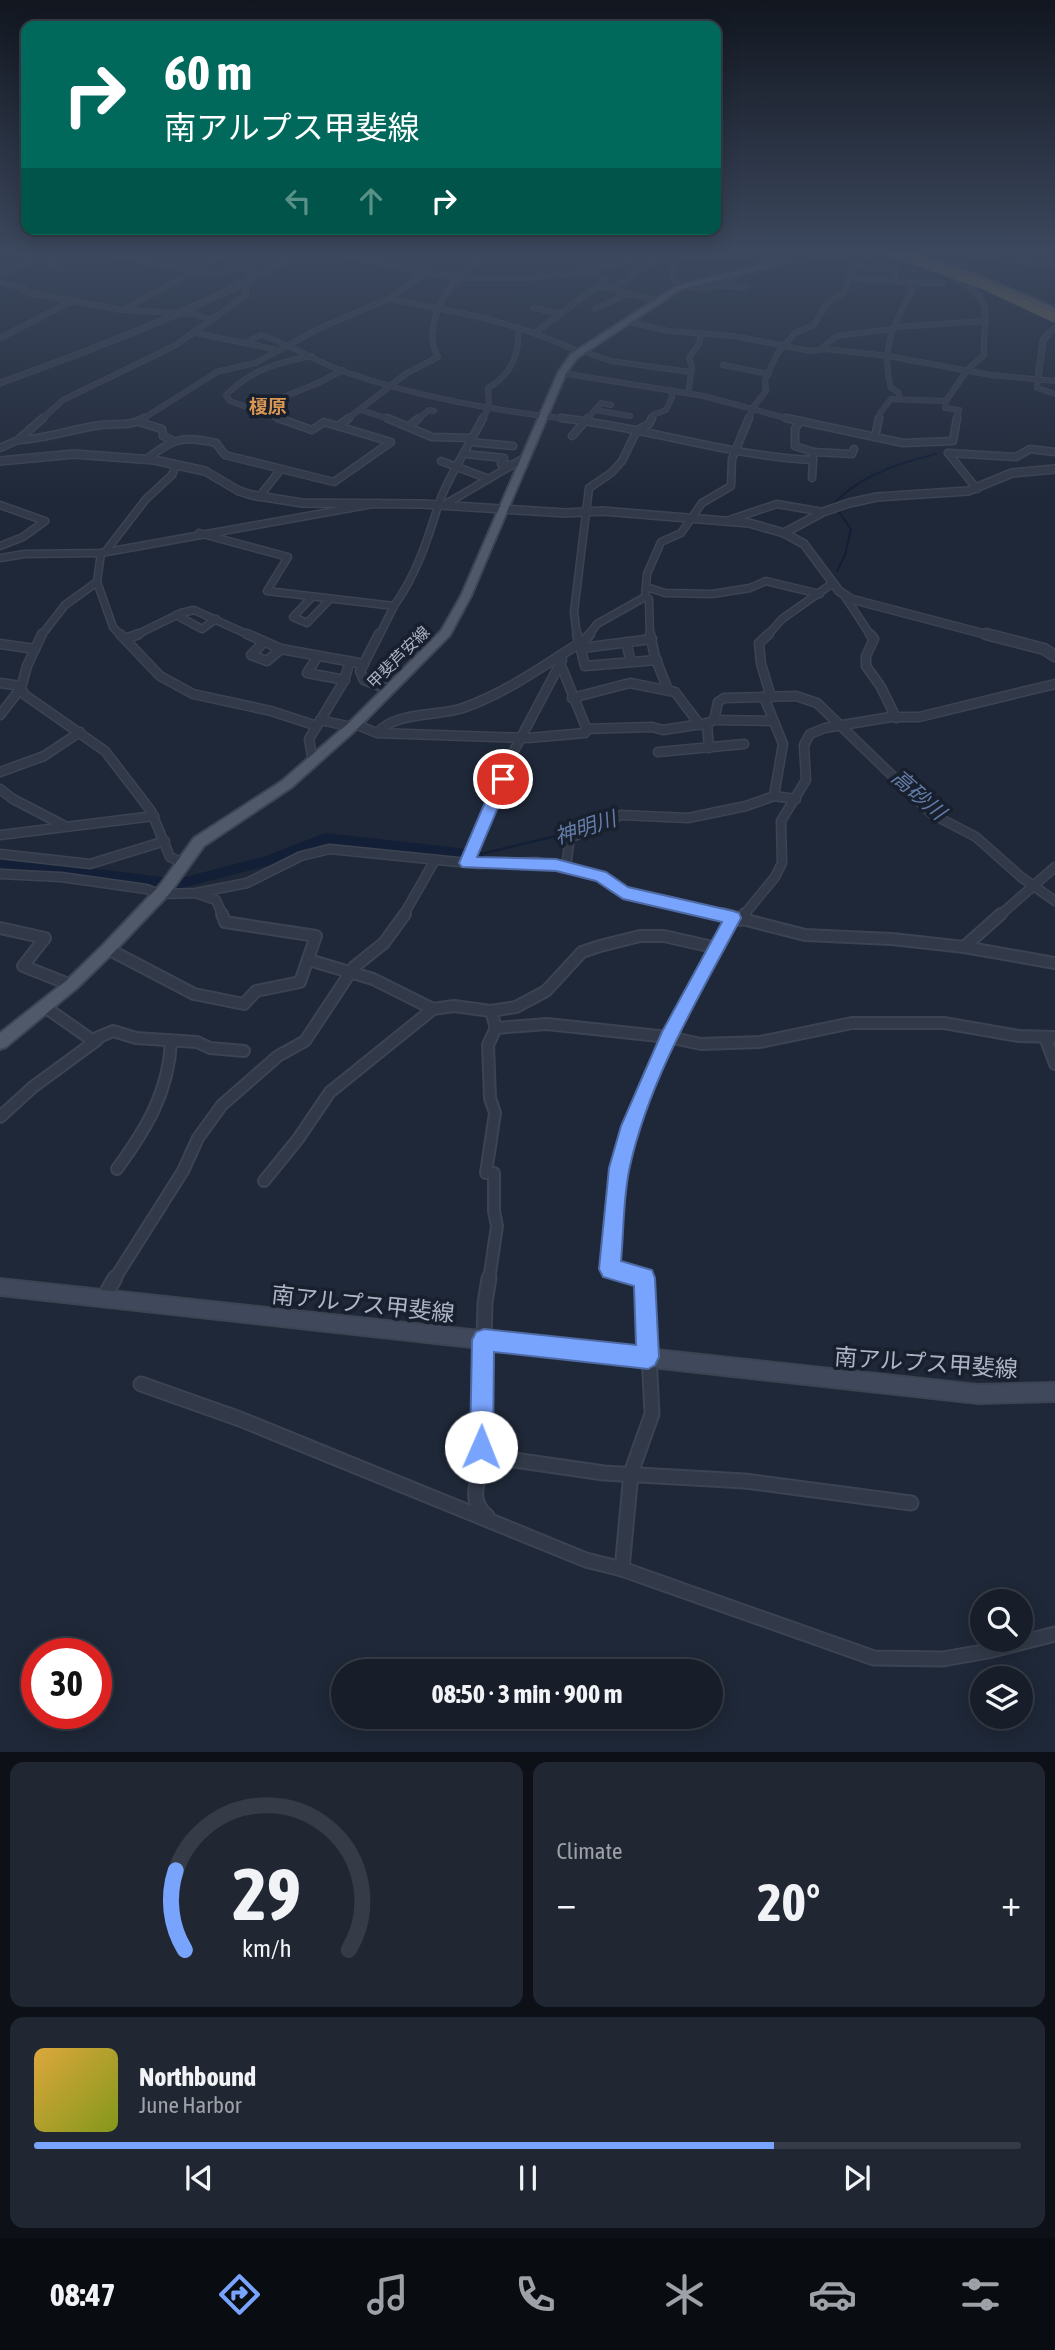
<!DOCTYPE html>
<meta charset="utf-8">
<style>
:root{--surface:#171e2a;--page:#202732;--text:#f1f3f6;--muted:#9ea2a8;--line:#363c47;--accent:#79a4fe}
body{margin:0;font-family:"Asap Condensed","Noto Sans JP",sans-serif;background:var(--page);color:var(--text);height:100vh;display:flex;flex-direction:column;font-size:26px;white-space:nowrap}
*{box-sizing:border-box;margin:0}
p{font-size:23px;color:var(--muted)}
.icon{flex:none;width:38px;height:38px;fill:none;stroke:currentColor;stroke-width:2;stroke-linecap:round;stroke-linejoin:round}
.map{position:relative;height:1752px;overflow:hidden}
.side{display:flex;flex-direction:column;gap:10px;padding:10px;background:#0d1017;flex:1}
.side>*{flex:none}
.banner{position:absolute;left:21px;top:21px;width:700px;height:214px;border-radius:14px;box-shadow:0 4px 18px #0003,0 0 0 2px var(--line);background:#00695c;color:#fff;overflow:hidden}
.fabs{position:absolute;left:970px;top:1589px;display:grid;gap:14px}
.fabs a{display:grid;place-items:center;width:63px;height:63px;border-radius:50%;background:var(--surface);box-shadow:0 4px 18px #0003,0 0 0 2px var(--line);font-size:35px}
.speed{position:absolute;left:21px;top:1638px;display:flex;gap:14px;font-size:35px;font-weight:700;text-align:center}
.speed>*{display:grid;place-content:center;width:91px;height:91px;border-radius:50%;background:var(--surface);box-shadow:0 4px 18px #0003,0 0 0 2px var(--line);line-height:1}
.speed .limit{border:10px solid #d22;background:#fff;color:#111}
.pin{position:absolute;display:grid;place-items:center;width:60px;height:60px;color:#fff;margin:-30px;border:4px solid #fff;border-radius:50%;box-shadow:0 2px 7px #0007}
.me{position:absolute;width:77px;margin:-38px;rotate:1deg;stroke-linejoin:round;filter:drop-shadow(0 0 5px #0008)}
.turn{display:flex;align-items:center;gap:24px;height:147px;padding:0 28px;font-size:32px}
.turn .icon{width:91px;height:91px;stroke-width:2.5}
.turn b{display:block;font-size:49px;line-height:60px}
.lanes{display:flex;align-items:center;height:66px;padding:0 28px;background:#0003;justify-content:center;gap:35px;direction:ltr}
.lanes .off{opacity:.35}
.big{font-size:52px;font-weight:700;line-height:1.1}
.side .widget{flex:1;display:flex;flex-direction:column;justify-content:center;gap:10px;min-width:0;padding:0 24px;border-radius:14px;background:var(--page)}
.side .dial{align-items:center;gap:0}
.dial svg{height:182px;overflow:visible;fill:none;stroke:var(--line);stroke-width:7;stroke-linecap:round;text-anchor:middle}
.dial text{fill:var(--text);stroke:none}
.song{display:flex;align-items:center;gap:21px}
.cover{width:84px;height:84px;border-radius:10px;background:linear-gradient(135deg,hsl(40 70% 55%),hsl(70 70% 35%))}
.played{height:7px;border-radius:4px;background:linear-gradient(90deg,var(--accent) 75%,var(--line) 75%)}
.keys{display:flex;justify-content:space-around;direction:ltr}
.heat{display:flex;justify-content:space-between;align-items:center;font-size:38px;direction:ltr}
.side .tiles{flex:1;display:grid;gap:10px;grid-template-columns:1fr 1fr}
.widget:last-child{grid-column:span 2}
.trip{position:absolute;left:331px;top:1659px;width:392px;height:70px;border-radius:35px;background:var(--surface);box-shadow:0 4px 18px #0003,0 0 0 2px var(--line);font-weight:700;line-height:70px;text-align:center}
.dock{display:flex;height:112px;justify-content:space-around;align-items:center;background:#090c11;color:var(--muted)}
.dock .icon{width:49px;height:49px}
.dock .on{color:var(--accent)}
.dock b{font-size:32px;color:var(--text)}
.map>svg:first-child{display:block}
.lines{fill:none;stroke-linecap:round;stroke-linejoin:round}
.stream-far1{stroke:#121f36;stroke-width:2}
.stream{stroke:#121f36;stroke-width:2.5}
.river{fill:#121f36;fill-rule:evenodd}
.minor-far4-casing{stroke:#3c4352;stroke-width:6}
.minor-far3-casing{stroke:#3c4352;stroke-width:9}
.minor-far2-casing{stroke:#3c4352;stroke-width:11}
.minor-far1-casing{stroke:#3c4352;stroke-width:14}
.minor-casing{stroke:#3c4352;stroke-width:17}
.tertiary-far2-casing{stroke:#3c4352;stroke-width:7}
.tertiary-far1-casing{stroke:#3c4352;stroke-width:10}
.tertiary-casing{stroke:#3c4352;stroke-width:13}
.secondary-casing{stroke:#3c4352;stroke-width:4}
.primary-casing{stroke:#3c4352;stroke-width:4}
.trunk-casing{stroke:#3d4453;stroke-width:4}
.minor-far4{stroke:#323a49;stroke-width:4.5}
.minor-far3{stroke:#323a49;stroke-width:6}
.minor-far2{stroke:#323a49;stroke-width:8}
.minor-far1{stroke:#323a49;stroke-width:10}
.minor{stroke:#323a49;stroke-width:13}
.tertiary-far2{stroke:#323a49;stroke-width:5}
.tertiary-far1{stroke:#323a49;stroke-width:7}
.tertiary{stroke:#323a49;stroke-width:10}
.secondary{fill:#40495c;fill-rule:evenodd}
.primary{fill:#505969;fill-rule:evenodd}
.trunk{fill:#605e5c;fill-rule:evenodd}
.motorway-bridge-casing{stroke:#3d4453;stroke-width:10;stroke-linecap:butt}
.motorway-bridge{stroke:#6f644f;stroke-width:9}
.route{fill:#79a4fe;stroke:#4f6ba5;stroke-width:2}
.labels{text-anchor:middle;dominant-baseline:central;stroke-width:7;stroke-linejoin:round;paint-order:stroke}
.far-street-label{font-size:16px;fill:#acb4c6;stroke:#181f2d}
.far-quarter-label{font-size:19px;font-weight:bold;fill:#d99654;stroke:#181f2d}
.water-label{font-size:21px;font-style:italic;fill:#637ca7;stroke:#181f2d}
.near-street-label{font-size:23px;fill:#acb4c6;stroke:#181f2d}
</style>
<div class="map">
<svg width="1055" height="1752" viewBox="0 0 1055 1752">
<rect width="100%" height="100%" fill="#1f2838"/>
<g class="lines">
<g class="stream-far1">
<path d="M832,506C858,476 899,463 936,454"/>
<path d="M837,571L845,555L851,529L839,512"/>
</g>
<g class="stream">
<path d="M770,703L787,744L781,779"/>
<path d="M477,855L577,831"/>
</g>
<path class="river" d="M325,833L477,850L484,855L477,860L326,843L274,864L178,889L0,867V857L178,879L266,856Z"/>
<g class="minor-far4-casing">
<g id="minor-far4">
<path d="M102,252L216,275L243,266"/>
<path d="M241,252L238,262L256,276"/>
<path d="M618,252C673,257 727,256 782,261"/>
<path d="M952,252L1055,265"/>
<path d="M949,253L962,266L953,273"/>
<path d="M671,256L673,277L679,287"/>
<path d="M39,257L58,262L50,267L60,269"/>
<path d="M783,260L885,254L899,259"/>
<path d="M0,261L16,252"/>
<path d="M853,266L896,270L893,281"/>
<path d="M457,278H528L586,272L644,256"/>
<path d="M849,278L916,283"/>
<path d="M0,283L24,288V292L123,310L194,314L212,320"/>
<path d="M598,285L657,301"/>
<path d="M682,285L705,290L732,281"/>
<path d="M721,286L747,287"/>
<path d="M613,288L661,256"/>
<path d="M388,299C460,312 513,321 580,352"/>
<path d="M534,308L559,313"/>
<path d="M125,309L228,252"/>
<path d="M595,309L629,293"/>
<path d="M625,321L668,331L734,336L810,351L826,349L888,356L991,375L1055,381"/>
<path d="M895,327L986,321"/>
<path d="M536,332L607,279L588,273"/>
<path d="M196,333L278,350"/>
<path d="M0,338L72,301"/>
<path d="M247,342L261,335C290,344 316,362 345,372C421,398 497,411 577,420"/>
<path d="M819,350L837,336L892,329"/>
<path d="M582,351L611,361L690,372"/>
<path d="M723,365L769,374"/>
<path d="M216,372L255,363L320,328L388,299L427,272"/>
<path d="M562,373L704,396L793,420"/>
<path d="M1038,378L1037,388L1055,394"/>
<path d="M688,393L692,367L689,358L699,343L701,333"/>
<path d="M900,399L898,392L891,388C879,347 897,318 916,283H943"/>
<path d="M946,401L945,408L959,410L957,420"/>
<path d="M946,401L968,369L984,355C982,316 999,299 952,277"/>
<path d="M253,409L316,384L343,370"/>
<path d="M361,410L392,420"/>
<path d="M595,410L630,416"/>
<path d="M41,420L63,400L176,345L246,295V287L237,283"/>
<path d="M141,420L217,372"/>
<path d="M282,420L230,401L226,395C250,370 279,362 312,356"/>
<path d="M346,420L407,373L438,357C425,335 437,303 453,284C463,273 475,265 484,252"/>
<path d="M417,420L429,410L434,411"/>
<path d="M482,420L489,407L488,388C511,375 520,353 518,327"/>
<path d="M586,420L601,403L611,405"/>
<path d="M651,420L653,415L666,410L672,397L671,390"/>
<path d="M748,420L754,406L766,391L765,380L777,354L795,333L814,325L827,303L844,293L858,252"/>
<path d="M879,420L880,413L891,399L946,401"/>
</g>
</g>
<g class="minor-far3-casing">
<g id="minor-far3">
<path d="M387,418L432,437L472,438"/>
<path d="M561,418C646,427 727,456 813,460V452L795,446V429L800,421"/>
<path d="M786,418L903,443L953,441L957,418"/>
<path d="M139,422L162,429L163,436L172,440"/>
<path d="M338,426L349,418"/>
<path d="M409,426L419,418"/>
<path d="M572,436L588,418"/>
<path d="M875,437L879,418"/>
<path d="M18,440C47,439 72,429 101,425C117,423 130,427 144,418"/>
<path d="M471,442L513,446"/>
<path d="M0,448L18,440L43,418"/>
<path d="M813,452L852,454L854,449"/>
<path d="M948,453L1016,457L1030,449L1055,452"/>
<path d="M948,453L977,489"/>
<path d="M465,454L504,458L501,464L510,465"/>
<path d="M147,459C173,439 182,435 216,443L225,455L334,482L391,442L324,422L312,430L278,418"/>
<path d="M441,461L489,479"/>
<path d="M812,478L813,460"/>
<path d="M259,497L281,469"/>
<path d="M0,505L45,521"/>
<path d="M444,505L526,457"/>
<path d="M729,520L777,504L823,512"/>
<path d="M199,533L288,557L267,591L394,606C416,575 427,542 438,506C445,482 471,442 483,418"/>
<path d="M0,546L23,537L45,521"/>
<path d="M106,551L146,499L172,475L176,465"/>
<path d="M0,558L25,554L101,553L379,503"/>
<path d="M97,582L113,627L121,636"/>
<path d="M646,587L665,593L712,594L750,588L766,581L820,594"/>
<path d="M844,595L871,636"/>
<path d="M312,597L293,617L307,623L330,599"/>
<path d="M645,597L649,599L650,636"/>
<path d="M176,615L202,629L216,619"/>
<path d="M41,636L65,605L97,582L101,553"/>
<path d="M134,636L181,613L194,610L251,636"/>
<path d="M379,636L394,606"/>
<path d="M577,636L574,612L589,488L611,473L622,461L637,430L649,424L652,418"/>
<path d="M588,636L597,624L645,597L647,574L661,542L681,533L702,503L731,486L732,459L749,418"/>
<path d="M767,636L782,619L833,583"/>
</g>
</g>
<g class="minor-far2-casing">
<g id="minor-far2">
<path d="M42,634L27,666L21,688L25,695L105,751L151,811L170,857L183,863"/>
<path d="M120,634L160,676L193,694L271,711L317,726"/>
<path d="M247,634L281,649L364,664"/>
<path d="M379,634L360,671L364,680L390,690"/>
<path d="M577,634L585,666L657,660"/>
<path d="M650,634L655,657L668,690"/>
<path d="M769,634L759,643L761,664L771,697"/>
<path d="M870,634L874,639L866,656V666L881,687L896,718"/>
<path d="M125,639L139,634"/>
<path d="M264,642L251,655L267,661L281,649"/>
<path d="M626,642L631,662"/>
<path d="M0,644L35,649"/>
<path d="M582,648L652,639"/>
<path d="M318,656L307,673L345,680"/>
<path d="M0,683L21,686"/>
<path d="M572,698L630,683L675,692L700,725"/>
<path d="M0,715L21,688"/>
<path d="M320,720L352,727"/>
<path d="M714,720L773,721"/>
<path d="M707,723L709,748"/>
<path d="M355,724L377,733L528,738L585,733L587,730L560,663"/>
<path d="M586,729L652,727L663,730L708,723L714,720L718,702L724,698L796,696L817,703L932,814L976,837L1021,877L1055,901"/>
<path d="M377,733C397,711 435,717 463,708C508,692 546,664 586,639L590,634"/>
<path d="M658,752L744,744"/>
<path d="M313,762L309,739L344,681L350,661"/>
<path d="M0,772L44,756L80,732"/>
<path d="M0,789L13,799L63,825"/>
<path d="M774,796L796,799"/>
<path d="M0,835L154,816"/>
<path d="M0,854L90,864L165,841"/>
<path d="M467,863L507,764L562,660"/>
<path d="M566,867L570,838L621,815L688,818L746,806L774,796L783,744L764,697"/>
<path d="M0,874L61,877L146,889L160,894L196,893L247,883L301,856L330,849L478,864L536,862L601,876L614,888L631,895L670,901L730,916"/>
<path d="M198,894L216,900L223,916"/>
<path d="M403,916L435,860"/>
<path d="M743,916L775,877L782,863L781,821L806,780L804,745L810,734L825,728L891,717H919L1055,684"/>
<path d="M999,916L1055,867"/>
</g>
</g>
<g class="minor-far1-casing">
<g id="minor-far1">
<path d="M723,914L805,935L892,939L964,947L1055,963"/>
<path d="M740,920L745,914"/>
<path d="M0,928L45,938L23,966L71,985"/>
<path d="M964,947L1001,914"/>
<path d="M108,949L194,994L244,1004L256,991L300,982L316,936L225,922L222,914"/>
<path d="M309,960L373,979L433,1009L454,1006L491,1011L496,1028L488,1045L490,1098L495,1113L486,1173"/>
<path d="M45,1007L92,1040L113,1031L136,1038L197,1042L210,1048L244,1051"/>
<path d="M491,1011L516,1007L546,991L582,952L600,946L640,936H664L717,948"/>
<path d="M496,1028L547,1024L668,1037L701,1044L760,1042L852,1023H944L1019,1036L1055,1037"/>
<path d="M1045,1037L1055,1064"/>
<path d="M0,1117L33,1087L97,1040"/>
<path d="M117,1169C146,1129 169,1092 171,1041"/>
<path d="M264,1181L298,1139L330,1092L433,1009"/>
<path d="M114,1280L183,1171L198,1138L222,1105L278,1056L305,1041L354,967L384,943L405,914"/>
<path d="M489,1280L497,1226L494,1211V1173"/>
<path d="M645,1280L610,1269C613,1235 612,1200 619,1167C638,1077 691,998 733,918"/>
</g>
</g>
<g class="minor-casing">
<g id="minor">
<path d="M489,1278L485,1303L481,1447L486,1456L604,1473L745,1481L911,1503"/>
<path d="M110,1299L108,1290L115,1278"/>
<path d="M141,1384L240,1419L586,1560L622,1569L874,1658L943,1659L988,1651L1055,1634"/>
<path d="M486,1456C479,1477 466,1500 487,1516"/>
<path d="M622,1569L631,1473L652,1414L645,1278"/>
</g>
</g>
<g class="tertiary-far2-casing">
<g id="tertiary-far2">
<path d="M331,252L457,278"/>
<path d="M0,273L49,252"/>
<path d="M1038,378L1043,340L1055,328"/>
<path d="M0,383C102,346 207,306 302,252"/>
</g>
</g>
<g class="tertiary-far1-casing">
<g id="tertiary-far1">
<path d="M0,461L74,454L154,460L205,471L239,491L252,495L302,503L422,504L566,513L602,511L749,523L784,533L804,544L839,591L851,599L992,636"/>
<path d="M784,533L823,512L849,503L877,497L968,491L1012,473L1055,469"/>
</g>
</g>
<g class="tertiary-casing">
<path id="tertiary" d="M986,634L1044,649L1055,656"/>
</g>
<g class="secondary-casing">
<path id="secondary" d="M0,1279L978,1385L1055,1383V1401L978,1403L0,1295Z"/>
</g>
<g class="primary-casing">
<path id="primary" d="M785,252H793L775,265L681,289L577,358L566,373L471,596L450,635L359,727L292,787L204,846L170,893L113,953L76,989L6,1047L0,1049V1033L66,981L103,945L160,885L194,838L282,781L351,721L441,631L461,596L558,373L571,354L677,286L771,263Z"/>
</g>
<g class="trunk-casing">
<path id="trunk" d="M904,252H914L978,275L1055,308V313L974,277Z"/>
</g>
<use href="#minor-far4" class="minor-far4"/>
<use href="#minor-far3" class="minor-far3"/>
<use href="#minor-far2" class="minor-far2"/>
<use href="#minor-far1" class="minor-far1"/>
<use href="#minor" class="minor"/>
<use href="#tertiary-far2" class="tertiary-far2"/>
<use href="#tertiary-far1" class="tertiary-far1"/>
<use href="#tertiary" class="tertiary"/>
<use href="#secondary" class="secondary"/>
<use href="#primary" class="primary"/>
<use href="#trunk" class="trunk"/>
<g class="motorway-bridge-casing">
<path id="motorway-bridge" d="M892,252L982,284L1055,318"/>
</g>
<use href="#motorway-bridge" class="motorway-bridge"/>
</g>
<linearGradient id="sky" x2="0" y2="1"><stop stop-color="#11161f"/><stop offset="0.51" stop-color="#3c485e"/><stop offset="1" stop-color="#3c485e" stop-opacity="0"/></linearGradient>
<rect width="1055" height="497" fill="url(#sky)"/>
<path class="route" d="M503,774L510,779L477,857L556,859L606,872L628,887L733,911L739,913L741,918C699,997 650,1077 630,1166C623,1196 624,1230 621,1261L652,1270L655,1278L659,1357L655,1365L648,1369L494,1352L493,1447L490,1456L481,1459L473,1456L470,1447L472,1340L476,1332L484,1329L636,1345L634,1286L603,1277L599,1269L609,1168L621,1126L662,1032L722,922L623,899L596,881L556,871L462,867L459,863L495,779Z"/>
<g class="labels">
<g class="far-street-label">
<text transform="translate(398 657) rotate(-45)">甲斐芦安線</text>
</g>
<g class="far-quarter-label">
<text x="268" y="406">榎原</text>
</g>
<g class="water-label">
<text transform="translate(919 794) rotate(41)">高砂川</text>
<text transform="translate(585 827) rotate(-18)">神明川</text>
</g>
<g class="near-street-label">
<text transform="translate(363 1304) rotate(6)">南アルプス甲斐線</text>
<text transform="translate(926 1363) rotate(4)">南アルプス甲斐線</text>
</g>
</g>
</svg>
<div class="fabs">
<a><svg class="icon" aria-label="search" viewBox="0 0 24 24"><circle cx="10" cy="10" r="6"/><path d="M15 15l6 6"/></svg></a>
<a><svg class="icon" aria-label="layers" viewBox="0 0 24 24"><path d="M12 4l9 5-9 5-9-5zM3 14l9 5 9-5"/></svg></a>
</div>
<div class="speed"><div class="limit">30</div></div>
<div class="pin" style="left:503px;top:779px;background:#d93025"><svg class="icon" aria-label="arrive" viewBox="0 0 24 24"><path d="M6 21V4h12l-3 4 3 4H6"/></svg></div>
<svg class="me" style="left:481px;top:1447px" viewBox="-20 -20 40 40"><circle r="19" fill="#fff"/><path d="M0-13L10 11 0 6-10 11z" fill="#79a4fe"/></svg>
<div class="trip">08:50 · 3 min · 900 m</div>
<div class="banner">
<div class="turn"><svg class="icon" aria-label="right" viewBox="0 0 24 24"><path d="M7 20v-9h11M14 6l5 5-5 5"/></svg><div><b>60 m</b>南アルプス甲斐線</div></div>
<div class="lanes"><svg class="icon off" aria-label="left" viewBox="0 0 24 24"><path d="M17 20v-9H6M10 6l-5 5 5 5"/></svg><svg class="icon off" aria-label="ahead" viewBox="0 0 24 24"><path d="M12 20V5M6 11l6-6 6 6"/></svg><svg class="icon" aria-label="right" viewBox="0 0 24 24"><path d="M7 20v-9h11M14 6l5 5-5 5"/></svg></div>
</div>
</div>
<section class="side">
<div class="tiles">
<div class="widget dial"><svg viewBox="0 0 100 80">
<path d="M14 69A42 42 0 1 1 86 69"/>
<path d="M14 69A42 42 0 0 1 10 34" stroke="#79a4fe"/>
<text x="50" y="56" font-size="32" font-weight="700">29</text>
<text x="50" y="72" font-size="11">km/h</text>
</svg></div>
<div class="widget"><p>Climate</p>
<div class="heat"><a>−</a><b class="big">20°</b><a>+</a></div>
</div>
<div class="widget">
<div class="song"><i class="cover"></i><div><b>Northbound</b><p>June Harbor</p></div></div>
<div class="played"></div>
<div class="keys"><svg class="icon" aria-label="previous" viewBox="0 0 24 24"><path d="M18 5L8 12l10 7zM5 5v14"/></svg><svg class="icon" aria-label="pause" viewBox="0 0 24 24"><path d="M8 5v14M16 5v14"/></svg><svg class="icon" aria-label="next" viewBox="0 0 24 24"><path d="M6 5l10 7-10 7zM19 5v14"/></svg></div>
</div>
</div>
</section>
<nav class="dock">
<b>08:47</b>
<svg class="icon on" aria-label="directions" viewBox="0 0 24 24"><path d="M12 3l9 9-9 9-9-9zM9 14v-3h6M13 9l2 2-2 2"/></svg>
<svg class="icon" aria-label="music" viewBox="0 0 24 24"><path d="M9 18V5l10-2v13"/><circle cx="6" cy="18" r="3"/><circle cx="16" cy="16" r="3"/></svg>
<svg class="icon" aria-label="phone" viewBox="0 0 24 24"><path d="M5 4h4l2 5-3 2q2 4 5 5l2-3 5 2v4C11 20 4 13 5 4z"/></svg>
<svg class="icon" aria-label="climate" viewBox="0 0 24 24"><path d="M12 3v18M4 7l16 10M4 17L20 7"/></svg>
<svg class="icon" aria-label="car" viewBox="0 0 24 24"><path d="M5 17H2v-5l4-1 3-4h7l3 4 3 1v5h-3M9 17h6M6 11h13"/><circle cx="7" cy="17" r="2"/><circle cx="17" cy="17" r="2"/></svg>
<svg class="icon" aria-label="filters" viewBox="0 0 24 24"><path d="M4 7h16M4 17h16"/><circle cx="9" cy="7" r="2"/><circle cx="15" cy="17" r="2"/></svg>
</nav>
